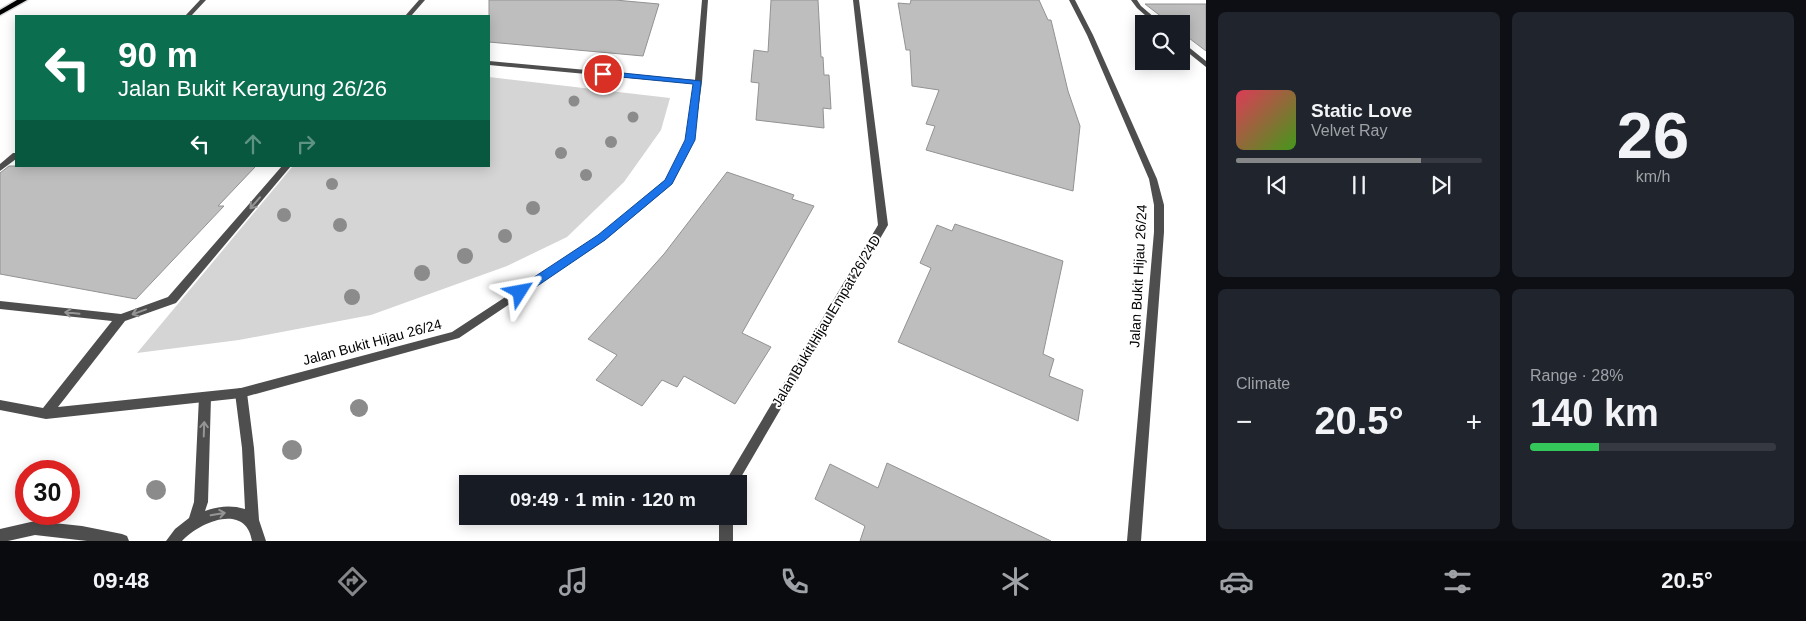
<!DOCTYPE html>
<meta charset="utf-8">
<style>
:root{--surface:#171b24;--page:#20242c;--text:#f1f3f6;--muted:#9ea1a6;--line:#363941;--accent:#858687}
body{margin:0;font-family:Helvetica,sans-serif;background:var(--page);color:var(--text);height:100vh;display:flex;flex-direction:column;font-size:19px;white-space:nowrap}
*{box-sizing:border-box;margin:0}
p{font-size:16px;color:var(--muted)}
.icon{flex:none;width:28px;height:28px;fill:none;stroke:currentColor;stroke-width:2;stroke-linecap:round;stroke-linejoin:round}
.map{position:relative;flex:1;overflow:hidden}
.drawer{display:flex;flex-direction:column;gap:12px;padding:12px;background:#0d0f14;width:600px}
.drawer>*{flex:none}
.banner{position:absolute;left:15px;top:15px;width:475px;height:152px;border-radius:0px;box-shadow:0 2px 12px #0003;background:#0b6e4f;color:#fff;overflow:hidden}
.controls{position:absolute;left:1135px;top:15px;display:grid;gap:10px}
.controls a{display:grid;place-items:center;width:55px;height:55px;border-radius:0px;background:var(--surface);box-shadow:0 2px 12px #0003;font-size:25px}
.speed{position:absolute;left:15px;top:460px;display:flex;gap:10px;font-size:25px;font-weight:700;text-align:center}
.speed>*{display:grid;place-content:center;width:65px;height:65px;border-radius:50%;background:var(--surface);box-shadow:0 2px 12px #0003;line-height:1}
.speed .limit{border:8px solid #d22;background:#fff;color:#111}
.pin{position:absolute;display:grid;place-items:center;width:42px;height:42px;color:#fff;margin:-21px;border:2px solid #fff;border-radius:50%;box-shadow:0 1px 5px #0007}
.me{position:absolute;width:55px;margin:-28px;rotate:56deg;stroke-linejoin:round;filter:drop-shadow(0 0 4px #0008)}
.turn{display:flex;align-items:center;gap:18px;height:105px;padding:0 20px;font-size:22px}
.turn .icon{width:65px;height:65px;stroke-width:2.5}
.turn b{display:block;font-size:35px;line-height:42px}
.lanes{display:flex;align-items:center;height:48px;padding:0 20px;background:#0003;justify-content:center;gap:25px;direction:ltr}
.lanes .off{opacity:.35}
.big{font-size:38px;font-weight:600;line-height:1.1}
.drawer .widget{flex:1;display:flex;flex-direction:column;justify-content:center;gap:8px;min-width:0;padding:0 18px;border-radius:8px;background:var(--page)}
.drawer .dial{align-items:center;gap:0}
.dial b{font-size:65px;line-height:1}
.song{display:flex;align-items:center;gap:15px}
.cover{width:60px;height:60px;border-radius:8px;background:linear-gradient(135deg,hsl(350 70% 55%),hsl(100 70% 35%))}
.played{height:5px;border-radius:2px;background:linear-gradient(90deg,var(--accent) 75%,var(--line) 75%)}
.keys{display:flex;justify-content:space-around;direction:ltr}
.heat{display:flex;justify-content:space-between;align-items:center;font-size:28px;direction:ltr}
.charge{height:8px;border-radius:4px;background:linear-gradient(90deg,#34c759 28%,var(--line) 0)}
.drawer .tiles{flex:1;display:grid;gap:12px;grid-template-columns:repeat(2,1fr)}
.trip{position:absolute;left:459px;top:475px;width:288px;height:50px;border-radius:0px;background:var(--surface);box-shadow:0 2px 12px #0003;font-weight:600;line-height:50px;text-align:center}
.dock{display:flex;height:80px;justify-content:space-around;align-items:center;background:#090b0e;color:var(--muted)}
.dock .icon{width:35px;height:35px}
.dock .on{color:var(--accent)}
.dock b{font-size:22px;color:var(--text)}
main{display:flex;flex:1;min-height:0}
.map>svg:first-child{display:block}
.green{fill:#d5d5d5}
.building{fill:#bebebe;stroke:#929292}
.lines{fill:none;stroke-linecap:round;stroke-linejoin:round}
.primary-casing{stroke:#dbdbdb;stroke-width:3}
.lane{fill:#4e4e4e;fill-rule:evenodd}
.street{fill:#4e4e4e;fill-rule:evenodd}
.primary{fill:#000;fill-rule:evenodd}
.tree{fill:#8b8b8b}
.oneway{stroke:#959595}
.route{fill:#1a73e8;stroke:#114b97}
.labels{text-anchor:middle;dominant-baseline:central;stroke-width:4;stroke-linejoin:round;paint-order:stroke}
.street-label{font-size:14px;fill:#000;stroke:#fff}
</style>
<main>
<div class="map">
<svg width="1206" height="541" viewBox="0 0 1206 541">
<rect width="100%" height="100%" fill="#fff"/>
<path class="green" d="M489,77L670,98L661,130L624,182L567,237L507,266L371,315L239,340L137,353L293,166H489Z"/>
<g class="building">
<path d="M489,0H615L659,4L643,56L489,42Z"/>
<path d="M771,0H818L821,57H823L824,75H829L831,109L823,108L824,128L756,120L759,83L751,82L754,50L768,52Z"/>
<path d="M911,0H1039L1048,20H1051L1068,91L1080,126L1073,191L926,150L935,126L926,124L939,90L912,86L910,50H906L898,3L910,4Z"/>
<path d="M1145,4H1206V51L1181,32V24H1171Z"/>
<path d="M9,166H256L218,206H224L136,299L0,274V173Z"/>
<path d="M727,172L794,195L792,199L814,206L742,333L771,347L735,404L684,376L677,387L662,380L642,406L596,380L617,355L588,339L664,254Z"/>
<path d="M955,224L1063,261L1043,354L1054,359L1049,376L1083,390L1078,421L898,342L931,268L920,263L937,225L952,231Z"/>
<path d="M887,463L1051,541H860L865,526L815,499L830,464L878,488Z"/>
</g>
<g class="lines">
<g class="primary-casing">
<path id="primary" d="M17,0H27L0,15V10Z"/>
</g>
<g class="lane">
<path d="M1131,0H1137L1141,6L1162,24H1155L1137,8Z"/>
<path d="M1181,41L1206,61V67L1181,47Z"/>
<path d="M241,388L245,389L247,393L254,448L259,520L266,541H252C246,502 199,522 182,541H166L175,529L189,518L194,502L199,397L201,393L205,392L209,393L211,397L208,502L205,511C219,506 231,505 245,509L242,448L235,393L237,389Z"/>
<path d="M35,521L82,526L122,534L127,536L129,541H87L35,535L8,541H0V529Z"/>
</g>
<g class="street">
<path d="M200,0H206L191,16H185Z"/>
<path d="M419,0H425L411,16H405Z"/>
<path d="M702,0H708L702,82L694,140L672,184L605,240L459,338L241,398L46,419L0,410V400L43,408L112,321L0,309V301L121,314L168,297L282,166H291L176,303L125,321L58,407L241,388L452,332L599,236L665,180L686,140L694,84L489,65V61L695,80Z"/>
<path d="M853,0H859L888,225L737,484H724L878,225Z"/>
<path d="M1069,0H1075L1093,35L1157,179L1164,205V232L1141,541H1127L1154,232V205L1149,179L1087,35Z"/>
<path d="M13,153H16V159L0,171V164Z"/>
<rect x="719" y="516" width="14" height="25"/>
</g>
<use href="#primary" class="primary"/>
</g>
<g class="tree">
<circle cx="574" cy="101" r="5.5"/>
<circle cx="633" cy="117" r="5.5"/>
<circle cx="611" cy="142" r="6"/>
<circle cx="561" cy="153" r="6"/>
<circle cx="586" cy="175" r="6"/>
<circle cx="332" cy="184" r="6"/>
<circle cx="533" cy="208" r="7"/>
<circle cx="284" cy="215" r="7"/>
<circle cx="340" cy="225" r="7"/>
<circle cx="505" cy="236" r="7"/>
<circle cx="465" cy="256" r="8"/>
<circle cx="422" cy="273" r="8"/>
<circle cx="352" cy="297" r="8"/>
<circle cx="359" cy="408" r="9"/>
<circle cx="292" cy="450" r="10"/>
<circle cx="156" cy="490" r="10"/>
</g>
<defs><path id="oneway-shaft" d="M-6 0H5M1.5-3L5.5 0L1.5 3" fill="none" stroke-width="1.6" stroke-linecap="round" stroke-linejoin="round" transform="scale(1.25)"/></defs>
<g class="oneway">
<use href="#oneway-shaft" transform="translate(255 203) rotate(131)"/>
<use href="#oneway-shaft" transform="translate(139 312) rotate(160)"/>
<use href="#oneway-shaft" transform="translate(72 313) rotate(-174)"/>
<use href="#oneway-shaft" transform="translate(204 429) rotate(-88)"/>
<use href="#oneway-shaft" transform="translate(218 514) rotate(-10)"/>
</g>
<path class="route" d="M603,71L701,81L695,140L672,184L605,240L524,295H516L514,292L516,289L598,235L665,180L685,140L693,84L600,75V72Z"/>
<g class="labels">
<g class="street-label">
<text transform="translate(1138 276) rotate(-87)">Jalan Bukit Hijau 26/24</text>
<text transform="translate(826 321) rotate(-59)">Jalan Bukit Hijau Empat 26/24D</text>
<text transform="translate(372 342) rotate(-15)">Jalan Bukit Hijau 26/24</text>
</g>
</g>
</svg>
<div class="controls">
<a><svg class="icon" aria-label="search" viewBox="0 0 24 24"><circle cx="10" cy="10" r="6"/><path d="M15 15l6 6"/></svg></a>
</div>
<div class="speed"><div class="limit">30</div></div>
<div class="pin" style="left:603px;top:74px;background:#d93025"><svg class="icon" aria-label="arrive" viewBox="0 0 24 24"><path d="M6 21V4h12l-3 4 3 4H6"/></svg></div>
<svg class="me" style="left:520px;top:292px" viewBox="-20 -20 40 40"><path d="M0-17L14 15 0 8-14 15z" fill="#1a73e8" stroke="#fff" stroke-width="4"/></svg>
<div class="trip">09:49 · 1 min · 120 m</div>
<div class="banner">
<div class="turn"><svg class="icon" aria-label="left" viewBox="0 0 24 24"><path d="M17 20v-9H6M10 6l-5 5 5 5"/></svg><div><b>90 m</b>Jalan Bukit Kerayung 26/26</div></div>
<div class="lanes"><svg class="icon" aria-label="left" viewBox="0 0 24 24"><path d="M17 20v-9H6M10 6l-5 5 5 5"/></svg><svg class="icon off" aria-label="ahead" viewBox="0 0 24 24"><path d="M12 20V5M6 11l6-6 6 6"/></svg><svg class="icon off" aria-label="right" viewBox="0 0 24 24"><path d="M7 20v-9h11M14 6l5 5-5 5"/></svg></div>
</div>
</div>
<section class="drawer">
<div class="tiles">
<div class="widget">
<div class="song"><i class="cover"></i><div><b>Static Love</b><p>Velvet Ray</p></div></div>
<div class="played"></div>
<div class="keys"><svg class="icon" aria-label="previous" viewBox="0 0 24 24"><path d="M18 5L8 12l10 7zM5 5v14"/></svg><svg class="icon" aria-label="pause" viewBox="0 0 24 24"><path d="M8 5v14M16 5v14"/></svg><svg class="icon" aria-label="next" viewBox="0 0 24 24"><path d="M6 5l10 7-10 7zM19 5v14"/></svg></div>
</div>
<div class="widget dial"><b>26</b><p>km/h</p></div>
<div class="widget"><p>Climate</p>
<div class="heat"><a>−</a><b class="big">20.5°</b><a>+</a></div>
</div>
<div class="widget"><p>Range · 28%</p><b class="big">140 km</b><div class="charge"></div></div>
</div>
</section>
</main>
<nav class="dock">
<b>09:48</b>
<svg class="icon on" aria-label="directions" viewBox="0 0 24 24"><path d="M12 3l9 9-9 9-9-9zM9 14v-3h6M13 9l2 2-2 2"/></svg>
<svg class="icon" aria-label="music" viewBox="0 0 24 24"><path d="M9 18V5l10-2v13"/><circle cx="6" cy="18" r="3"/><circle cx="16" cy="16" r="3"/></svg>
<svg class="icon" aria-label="phone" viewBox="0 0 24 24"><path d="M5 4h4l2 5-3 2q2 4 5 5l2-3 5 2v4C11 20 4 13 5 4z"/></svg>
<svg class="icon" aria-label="climate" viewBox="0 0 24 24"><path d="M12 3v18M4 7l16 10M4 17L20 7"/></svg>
<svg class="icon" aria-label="car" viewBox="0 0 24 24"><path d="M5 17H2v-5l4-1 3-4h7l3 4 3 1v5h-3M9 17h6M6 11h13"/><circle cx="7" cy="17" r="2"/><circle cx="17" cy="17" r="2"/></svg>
<svg class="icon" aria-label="filters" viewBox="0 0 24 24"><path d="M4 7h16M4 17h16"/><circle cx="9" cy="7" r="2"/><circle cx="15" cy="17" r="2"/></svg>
<b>20.5°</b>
</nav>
